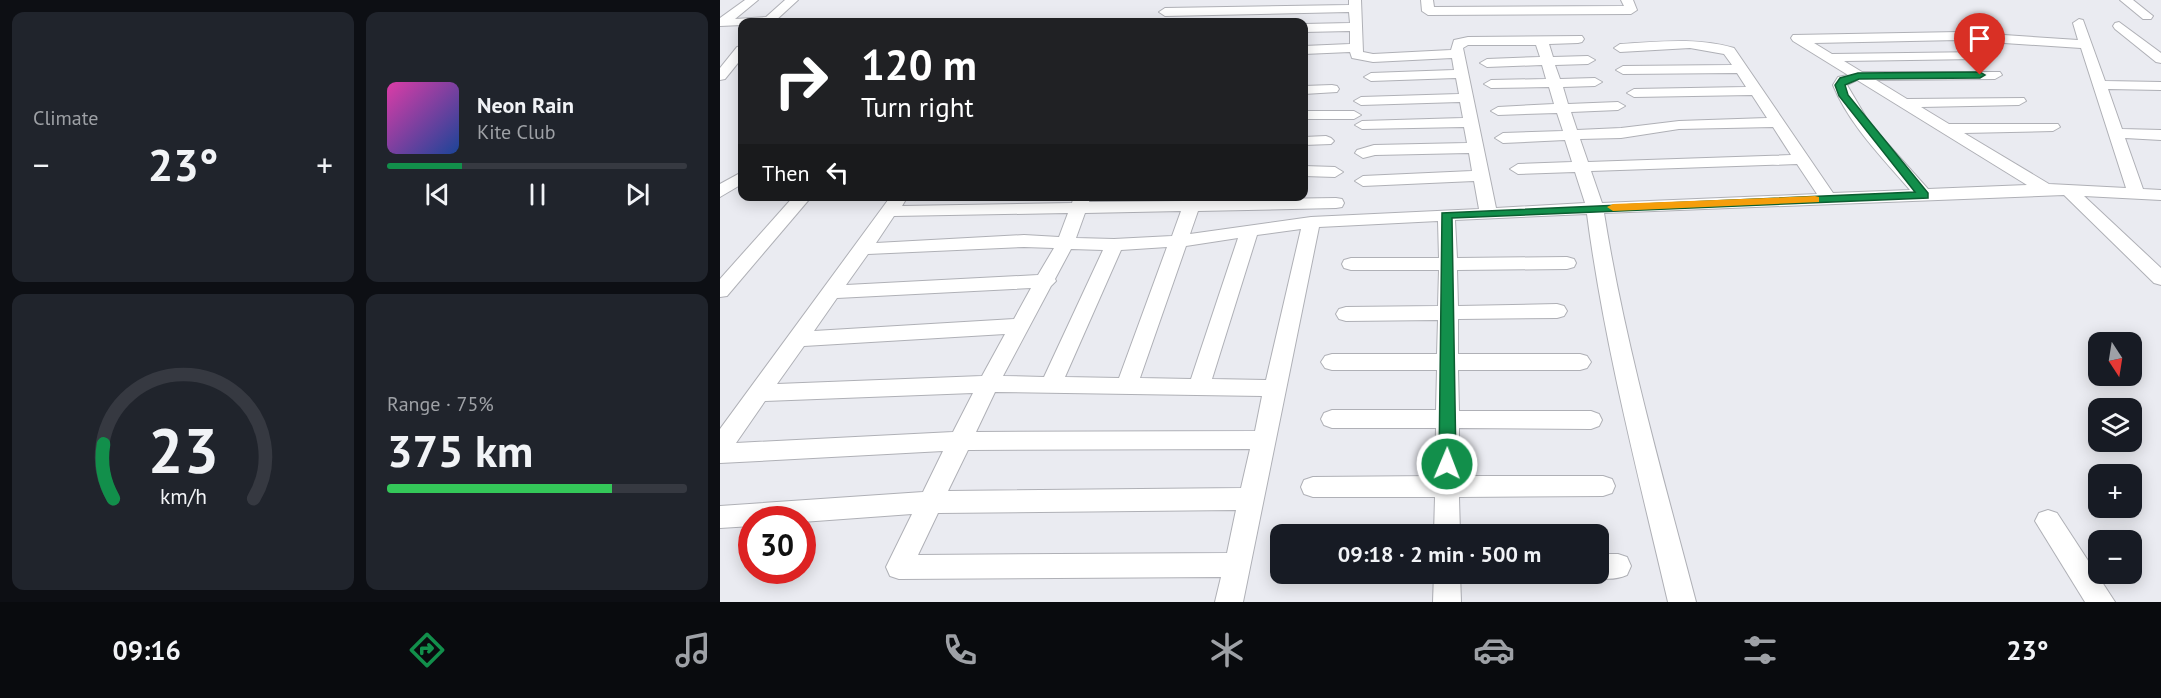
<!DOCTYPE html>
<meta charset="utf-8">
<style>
:root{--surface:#171b24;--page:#20242c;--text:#f1f3f6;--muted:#9ea1a6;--line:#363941;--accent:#128f4b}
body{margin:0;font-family:"PT Sans",sans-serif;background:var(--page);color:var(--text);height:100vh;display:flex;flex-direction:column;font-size:22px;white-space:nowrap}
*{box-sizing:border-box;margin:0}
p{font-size:20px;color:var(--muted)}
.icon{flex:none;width:33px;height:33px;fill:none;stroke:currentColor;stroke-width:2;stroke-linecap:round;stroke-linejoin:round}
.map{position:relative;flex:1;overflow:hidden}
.side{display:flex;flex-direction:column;gap:12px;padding:12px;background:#0d0f14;width:720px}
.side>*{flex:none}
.hud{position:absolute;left:18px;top:18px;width:570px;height:183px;border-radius:12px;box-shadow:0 3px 15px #0003;background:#202124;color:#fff;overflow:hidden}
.needle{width:39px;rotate:168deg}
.controls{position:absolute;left:1368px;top:332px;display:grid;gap:12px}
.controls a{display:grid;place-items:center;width:54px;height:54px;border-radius:12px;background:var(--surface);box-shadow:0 3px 15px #0003;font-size:30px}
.speed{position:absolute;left:18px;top:506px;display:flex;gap:12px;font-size:30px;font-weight:700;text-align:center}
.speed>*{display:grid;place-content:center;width:78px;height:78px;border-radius:50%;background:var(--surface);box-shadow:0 3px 15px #0003;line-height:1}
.speed .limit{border:9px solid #d22;background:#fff;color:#111}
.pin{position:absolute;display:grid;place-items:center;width:51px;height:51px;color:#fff;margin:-62px -26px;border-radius:50% 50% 50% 0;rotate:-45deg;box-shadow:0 0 6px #0007}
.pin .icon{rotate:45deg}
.me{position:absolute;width:66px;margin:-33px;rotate:1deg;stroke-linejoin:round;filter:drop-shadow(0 0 4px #0008)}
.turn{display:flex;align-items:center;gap:21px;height:126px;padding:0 24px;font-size:27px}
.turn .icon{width:78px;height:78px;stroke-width:2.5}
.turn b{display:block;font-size:42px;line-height:51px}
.then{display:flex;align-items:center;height:57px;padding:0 24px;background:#0003;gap:12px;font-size:22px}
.big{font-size:45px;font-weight:700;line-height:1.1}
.side .tile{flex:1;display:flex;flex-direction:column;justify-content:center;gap:9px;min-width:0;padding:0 21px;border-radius:12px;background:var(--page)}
.side .dial{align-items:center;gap:0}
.dial svg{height:156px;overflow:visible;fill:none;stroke:var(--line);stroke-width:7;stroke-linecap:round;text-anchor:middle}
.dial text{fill:var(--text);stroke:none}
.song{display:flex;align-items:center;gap:18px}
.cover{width:72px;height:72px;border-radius:9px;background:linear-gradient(135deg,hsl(320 70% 55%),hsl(220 70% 35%))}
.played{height:6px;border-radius:3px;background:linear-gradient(90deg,var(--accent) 25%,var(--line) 25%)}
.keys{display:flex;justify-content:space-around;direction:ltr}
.heat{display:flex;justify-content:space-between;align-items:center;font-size:33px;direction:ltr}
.charge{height:9px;border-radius:4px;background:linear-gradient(90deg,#34c759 75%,var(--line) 0)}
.side .tiles{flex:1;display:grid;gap:12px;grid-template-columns:repeat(2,1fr)}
.trip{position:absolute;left:550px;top:524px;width:339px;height:60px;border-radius:12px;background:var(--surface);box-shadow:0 3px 15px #0003;font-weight:700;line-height:60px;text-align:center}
.tabs{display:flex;height:96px;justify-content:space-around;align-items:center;background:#090b0e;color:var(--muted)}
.tabs .icon{width:42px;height:42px}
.tabs .selected{color:var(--accent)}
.tabs b{font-size:27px;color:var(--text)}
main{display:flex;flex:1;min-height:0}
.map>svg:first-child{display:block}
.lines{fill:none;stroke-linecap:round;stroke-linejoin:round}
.minor-casing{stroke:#afb0b6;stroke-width:2}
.minor{fill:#fff;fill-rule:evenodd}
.route{fill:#128f4b;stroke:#0c5d31;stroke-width:1.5}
.slow{fill:#f59e0b}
</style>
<main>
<section class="side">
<div class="tiles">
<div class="tile"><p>Climate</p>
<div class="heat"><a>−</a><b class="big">23°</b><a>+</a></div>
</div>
<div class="tile">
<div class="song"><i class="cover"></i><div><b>Neon Rain</b><p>Kite Club</p></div></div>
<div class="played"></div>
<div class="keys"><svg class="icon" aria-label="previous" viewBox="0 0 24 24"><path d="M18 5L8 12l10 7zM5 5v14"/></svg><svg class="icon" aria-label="pause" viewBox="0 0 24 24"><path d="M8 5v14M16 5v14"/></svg><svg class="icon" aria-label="next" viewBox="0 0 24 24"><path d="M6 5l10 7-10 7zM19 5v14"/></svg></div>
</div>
<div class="tile dial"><svg viewBox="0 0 100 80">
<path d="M14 69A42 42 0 1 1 86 69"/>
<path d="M14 69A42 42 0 0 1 9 41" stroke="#128f4b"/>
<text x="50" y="56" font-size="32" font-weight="700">23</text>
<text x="50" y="72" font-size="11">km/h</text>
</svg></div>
<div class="tile"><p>Range · 75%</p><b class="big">375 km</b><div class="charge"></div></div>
</div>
</section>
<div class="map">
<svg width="1441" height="602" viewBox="0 0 1441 602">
<rect width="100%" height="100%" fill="#eaebf1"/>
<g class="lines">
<g class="minor-casing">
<g id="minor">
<path d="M25,0H38L15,19L46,17L65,0H78L54,22H22V25L0,26V18Z"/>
<path d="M629,0H641L643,52L653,54L731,50L734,40L748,37L862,36L864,39L862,42L858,43L829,44L833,57L868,56L875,60L868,64L835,65L840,79L875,78L882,82L875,86L843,87L848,104L898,102L905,106L898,110L851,112L857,130L901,128L959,121L1047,118L1032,95L914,97L907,93L914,89L1026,87L1017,73L903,74L896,70L903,66L1012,65L1004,54L970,48L900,52L894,48L900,44C938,42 976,37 1014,48L1113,193L1190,190C1162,157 1130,126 1113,85L1118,77L1128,75L1073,41L1071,38L1073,35L1239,32L1358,40L1353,23L1359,19L1363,20L1385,81L1441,82V90L1388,89L1402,129L1441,130V140L1405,138L1423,189L1441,190V200L1364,196L1441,268V285L1434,283L1344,195L884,213C905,344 942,473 976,602H948C918,474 884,344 867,214L735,220L737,258L847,257L854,259L856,263L854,267L847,269L737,270L738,306L837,304L844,306L847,311L844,316L837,318L738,319V354H860L867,356L871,362L867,368L860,370H738L739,411H871L879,414L882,420L879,426L871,429L739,428V476H883L892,479L895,486L892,493L883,496L739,497L740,534H714L715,497H593L584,494L581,487L584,480L593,477L715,476L716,428H612L604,425L601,419L604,413L612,410H716L717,370H612L605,368L601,362L605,356L612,354H717L718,320L626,321L619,319L616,314L619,309L626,307L718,306L719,270H631L624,268L622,264L624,260L631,258H719L718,221L599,227L523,602H495L501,577L179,579L170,576L166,567L192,514L82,522V519H32V526L0,528V506L203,492L223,451L0,463V429L171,196H188L182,206L352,203L354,196H371L369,202L465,201L466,196H483L482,200L616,198L622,199L624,203L622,207L616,208L478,211L470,234L591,217L759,209L754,181L643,186L635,181L643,176L752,171L749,153L655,155L643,158L635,153L637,150L654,145L747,143L744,127L642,129L635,125L642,121L743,118L740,102L641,105L634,101L641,97L739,94L736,78L651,81L644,77L651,73L734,70L732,58L653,62L632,58L630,52L584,54V46L630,44V31L584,32V24L630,23L629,12L445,16L439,12L445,8L629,5ZM1239,40L1361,48L1406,188L1329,184L1244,133L1333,131L1340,127L1338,124H1229L1201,107L1299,105L1306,101L1304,98L1187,99L1156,80L1275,79L1282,75L1280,72H1142L1124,61L1257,59L1264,55L1262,52L1112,54L1094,43ZM816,45L820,57L767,59L760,63L767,67L822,65L826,79L771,80L764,84L771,88L829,87L834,104L778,107L771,111L778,115L837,113L843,131L783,133L775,138L783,143L845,140L852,162L798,164L790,169L798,174L855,172L865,203L776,208L743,48L748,45ZM1137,80L1307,185L1208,189L1150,124L1127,85ZM1053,127L1071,155L868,162L860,139L901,138L959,129ZM1077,164L1097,194L882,203L871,171ZM461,211L452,236L394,239L356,238L365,213ZM348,213L339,237L304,235L156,243L174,216ZM581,229L546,380L492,379L537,235ZM518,238L471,379L420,378L466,246ZM304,247L334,248L318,275L126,285L148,254ZM447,247L399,378L345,377L401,250ZM351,249L383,250L324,377L283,376L331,286L336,281L335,279ZM311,288L294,319L94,331L117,298ZM285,334L262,376L57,384L84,346ZM275,392L542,396L535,431L256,432ZM253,393L233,432L16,443L45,401ZM530,449L521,488L228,491L248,450ZM516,510L507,553L198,555L218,513Z"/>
<path d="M701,0H713L714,7L904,6L901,0H913L917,10L911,14L708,15L702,11Z"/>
<path d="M1400,0H1413L1433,16L1431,19H1423Z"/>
<path d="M1399,22L1441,53V63L1436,62L1395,29L1393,26L1395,23Z"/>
<path d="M22,46V58L5,79L0,80V68L17,47Z"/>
<path d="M612,85L617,86L619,89L617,92L584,94V86Z"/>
<path d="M584,111H634L641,115L634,119H584Z"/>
<path d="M606,136L611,138L614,141L611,144L584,145V137Z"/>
<path d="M584,166L615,167L623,172L615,177L584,176Z"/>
<path d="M22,172V184L0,197V184Z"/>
<path d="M74,196H92L7,296L0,297V279Z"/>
<path d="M1328,510L1337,513L1395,602H1365L1315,521L1319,513Z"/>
<path d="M879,554H898L907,557L911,566L907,575C895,580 882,580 870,575L879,573Z"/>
<path d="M714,573H740L741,602H713Z"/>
</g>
</g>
<use href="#minor" class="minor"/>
</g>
<path class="route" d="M1138,73L1260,72L1265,75L1260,78L1139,79L1125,85L1128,95L1208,193V198L732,218L736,464L733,468L727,470L721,468L719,464L722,213L1195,192L1119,96L1115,85L1120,78Z"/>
<path class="slow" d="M1095,196L1099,197V202L893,211L887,207L893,204Z"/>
</svg>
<div class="controls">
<a><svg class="needle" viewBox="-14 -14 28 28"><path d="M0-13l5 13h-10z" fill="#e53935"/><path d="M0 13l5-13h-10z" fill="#9ea1a6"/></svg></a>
<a><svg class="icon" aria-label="layers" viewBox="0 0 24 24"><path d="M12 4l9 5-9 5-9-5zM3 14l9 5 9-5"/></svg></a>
<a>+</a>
<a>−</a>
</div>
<div class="speed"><div class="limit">30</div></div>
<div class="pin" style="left:1260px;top:75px;background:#d93025"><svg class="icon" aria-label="arrive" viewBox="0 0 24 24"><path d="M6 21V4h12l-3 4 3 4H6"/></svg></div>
<svg class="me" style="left:727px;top:464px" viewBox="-20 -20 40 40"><circle r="17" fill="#128f4b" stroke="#fff" stroke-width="3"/><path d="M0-11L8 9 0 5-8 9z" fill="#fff"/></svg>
<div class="trip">09:18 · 2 min · 500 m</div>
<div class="hud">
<div class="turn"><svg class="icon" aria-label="right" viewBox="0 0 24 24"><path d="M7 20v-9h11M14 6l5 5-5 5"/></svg><div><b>120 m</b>Turn right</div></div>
<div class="then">Then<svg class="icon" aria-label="left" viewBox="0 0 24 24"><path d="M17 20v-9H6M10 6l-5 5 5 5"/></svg></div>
</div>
</div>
</main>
<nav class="tabs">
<b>09:16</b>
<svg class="icon selected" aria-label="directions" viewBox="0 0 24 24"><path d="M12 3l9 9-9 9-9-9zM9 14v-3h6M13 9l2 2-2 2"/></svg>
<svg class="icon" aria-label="music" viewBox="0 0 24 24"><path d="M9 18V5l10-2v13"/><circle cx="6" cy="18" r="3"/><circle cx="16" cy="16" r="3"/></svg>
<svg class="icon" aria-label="phone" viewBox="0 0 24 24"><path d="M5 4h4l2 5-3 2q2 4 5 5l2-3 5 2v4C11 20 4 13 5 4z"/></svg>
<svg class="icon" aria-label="climate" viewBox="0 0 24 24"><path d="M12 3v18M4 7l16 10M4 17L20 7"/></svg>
<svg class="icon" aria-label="car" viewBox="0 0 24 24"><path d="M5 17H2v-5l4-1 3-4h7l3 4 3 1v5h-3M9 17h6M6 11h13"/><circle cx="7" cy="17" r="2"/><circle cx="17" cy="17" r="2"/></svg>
<svg class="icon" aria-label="filters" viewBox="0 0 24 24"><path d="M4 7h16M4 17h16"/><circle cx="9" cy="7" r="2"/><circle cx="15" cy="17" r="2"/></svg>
<b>23°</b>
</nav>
